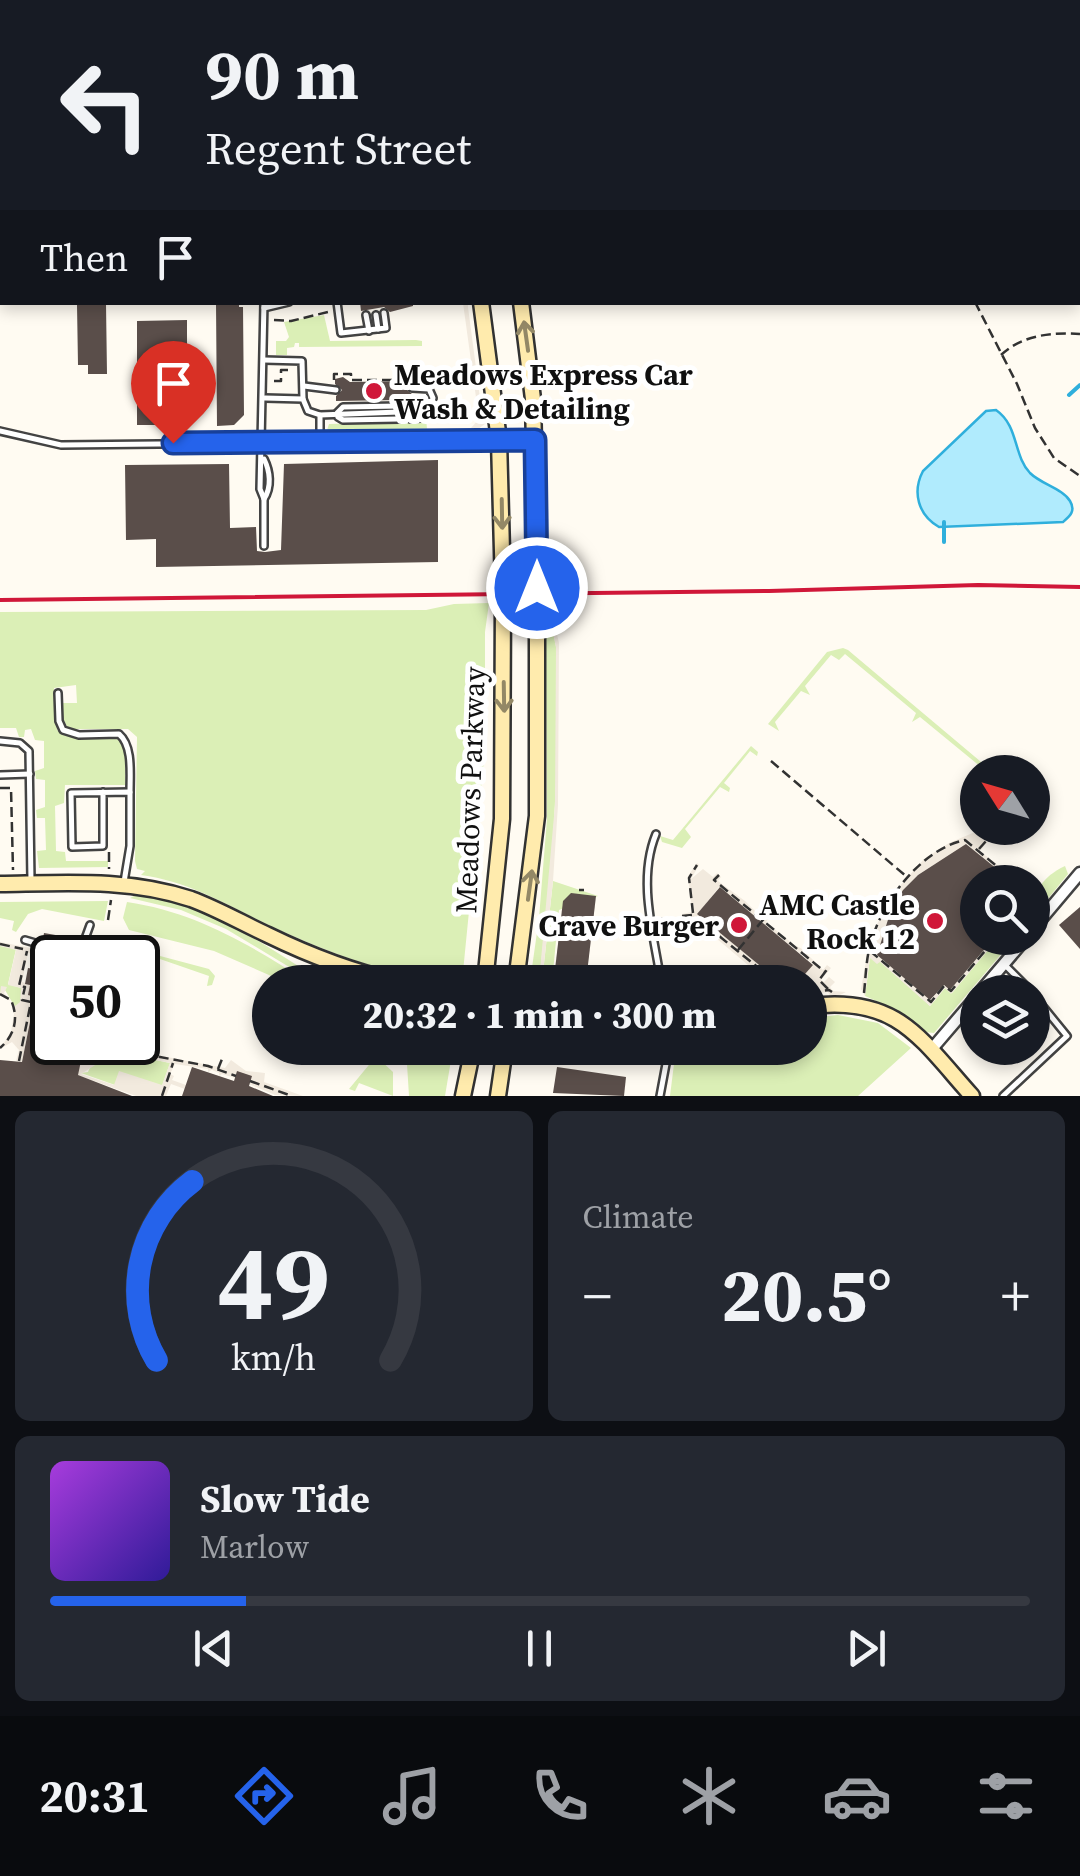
<!DOCTYPE html>
<meta charset="utf-8">
<style>
:root{--surface:#171b24;--page:#242831;--text:#f1f3f6;--muted:#9ea1a6;--line:#363941;--accent:#2563eb}
body{margin:0;font-family:"Source Serif 4",serif;background:var(--page);color:var(--text);height:100vh;display:flex;flex-direction:column;font-size:38px;white-space:nowrap}
*{box-sizing:border-box;margin:0}
p{font-size:32px;color:var(--muted)}
.icon{flex:none;width:55px;height:55px;fill:none;stroke:currentColor;stroke-width:2;stroke-linecap:round;stroke-linejoin:round}
.map{position:relative;height:1096px;overflow:hidden}
.drawer{display:flex;flex-direction:column;gap:15px;padding:15px;background:#0d0f14;flex:1}
.drawer>*{flex:none}
.banner{position:absolute;left:0px;top:0px;width:1080px;height:305px;box-shadow:0 5px 15px #0003;background:#171b24;color:var(--text);overflow:hidden}
.needle{width:65px;rotate:307deg}
.buttons{position:absolute;left:960px;top:755px;display:grid;gap:20px}
.buttons a{display:grid;place-items:center;width:90px;height:90px;border-radius:50%;background:var(--surface);box-shadow:0 5px 15px #0003;font-size:50px}
.speed{position:absolute;left:30px;top:935px;display:flex;gap:20px;font-size:50px;font-weight:700;text-align:center}
.speed>*{display:grid;place-content:center;width:130px;height:130px;border-radius:50%;background:var(--surface);box-shadow:0 5px 15px #0003;line-height:1}
.speed .limit{border:5px solid #111;border-radius:15px;background:#fff;color:#111}
.pin{position:absolute;display:grid;place-items:center;width:85px;height:85px;color:#fff;margin:-102px -42px;border-radius:50% 50% 50% 0;rotate:-45deg;box-shadow:0 0 10px #0007}
.pin .icon{rotate:45deg}
.me{position:absolute;width:110px;margin:-55px;rotate:0deg;stroke-linejoin:round;filter:drop-shadow(0 0 8px #0008)}
.turn{display:flex;align-items:center;gap:35px;height:210px;padding:0 40px;font-size:45px}
.turn .icon{width:130px;height:130px;stroke-width:2.5}
.turn b{display:block;font-size:70px;line-height:85px}
.then{display:flex;align-items:center;height:95px;padding:0 40px;background:#0003;gap:20px;font-size:38px}
.big{font-size:75px;font-weight:800;line-height:1.1}
.drawer .tile{flex:1;display:flex;flex-direction:column;justify-content:center;gap:15px;min-width:0;padding:0 35px;border-radius:15px;background:var(--page)}
.drawer .dial{align-items:center;gap:0}
.dial svg{height:260px;overflow:visible;fill:none;stroke:var(--line);stroke-width:7;stroke-linecap:round;text-anchor:middle}
.dial text{fill:var(--text);stroke:none}
.song{display:flex;align-items:center;gap:30px}
.cover{width:120px;height:120px;border-radius:15px;background:linear-gradient(135deg,hsl(280 70% 55%),hsl(250 70% 35%))}
.played{height:10px;border-radius:5px;background:linear-gradient(90deg,var(--accent) 20%,var(--line) 20%)}
.keys{display:flex;justify-content:space-around;direction:ltr}
.heat{display:flex;justify-content:space-between;align-items:center;font-size:55px;direction:ltr}
.drawer .tiles{flex:1;display:grid;gap:15px;grid-template-columns:1fr 1fr}
.tile:last-child{grid-column:span 2}
.trip{position:absolute;left:252px;top:965px;width:575px;height:100px;border-radius:50px;background:var(--surface);box-shadow:0 5px 15px #0003;font-weight:800;line-height:100px;text-align:center}
.dock{display:flex;height:160px;justify-content:space-around;align-items:center;background:#090b0e;color:var(--muted)}
.dock .icon{width:70px;height:70px}
.dock .selected{color:var(--accent)}
.dock b{font-size:45px;color:var(--text)}
.map>svg:first-child{display:block}
.green{fill:#dbefb6}
.plaza{fill:#f2eade;fill-rule:evenodd}
.water{fill:#b0ebfd;stroke:#2fafdc;stroke-width:2.5}
.lines{fill:none;stroke-linecap:round;stroke-linejoin:round}
.stream{stroke:#2fafdc;stroke-width:4}
.building{fill:#5a4e4a}
.lane-casing{stroke:#434343;stroke-width:10}
.street-casing{stroke:#434343;stroke-width:15}
.secondary-casing{stroke:#323232;stroke-width:19}
.path{stroke:#323232;stroke-width:2.5;stroke-dasharray:10 5;stroke-linecap:butt}
.lane{stroke:#fff;stroke-width:5}
.street{stroke:#fff;stroke-width:10}
.secondary{stroke:#ffebad;stroke-width:14}
.rail{stroke:#d01739;stroke-width:4}
.oneway{stroke:#938866}
.route-casing{stroke:#184099;stroke-width:25}
.route{stroke:#2563eb;stroke-width:18}
.poi-dot{fill:#d01739;stroke:#fff;stroke-width:4}
.labels{text-anchor:middle;dominant-baseline:central;stroke-width:10;stroke-linejoin:round;paint-order:stroke}
.poi-label{font-size:30px;font-weight:bold;fill:#101010;stroke:#fff;text-anchor:end}
.street-label{font-size:30px;fill:#101010;stroke:#fff}
</style>
<div class="map">
<svg width="1080" height="1096" viewBox="0 0 1080 1096">
<rect width="100%" height="100%" fill="#fffbf2"/>
<g class="green">
<path d="M324,315L330,341L416,340L422,341V346L299,347V343H295L294,347L287,348V355H276V341H286L289,337L284,322Z"/>
<path d="M426,418L427,429L327,430L329,424L416,422Z"/>
<path d="M489,603L485,632V749L463,972L458,982C401,979 333,955 277,929C231,908 193,882 141,875L145,871L137,869L135,861L137,737L128,729H68L63,718V703H77L76,685L54,688L57,730C74,746 112,729 122,743C127,751 124,775 126,785H65L64,803L55,806L56,851L65,852L66,861H108V867L39,868L37,851L46,850L45,818H37L36,810L45,807V780L36,779L35,771L44,768V741L35,740L31,729L25,730L24,737H19L16,728H0V612L426,610L454,604Z"/>
<path d="M546,612H549L556,647L557,760L552,863L539,982H530L539,918L547,819Z"/>
<path d="M843,648L848,650L993,772H987L920,717L912,722L916,713L845,654L839,660L831,655L805,686L810,695L801,691L775,722L779,731L768,724L827,652Z"/>
<path d="M751,746L758,752L757,756L750,751L724,783L730,788L729,792L720,787L685,829L691,837L682,848L662,842L660,836L673,840Z"/>
<path d="M1065,866L1068,874L1033,917C1032,892 1042,877 1065,866Z"/>
<path d="M553,881L598,896L559,910L552,982H542Z"/>
<path d="M136,895C204,899 267,947 323,982H314L226,929L181,910L130,898Z"/>
<path d="M108,901L104,921L42,909L28,914L16,932L12,930L14,921L0,918V902Z"/>
<path d="M127,902C196,912 250,945 308,982H285L214,951L129,930L123,918Z"/>
<path d="M998,938H1015L934,1033L925,1032L897,1010L865,996L870,958L880,961L930,1006L945,988L952,993Z"/>
<path d="M0,946L16,949L8,984L21,988V1002L15,1007L5,990L0,993Z"/>
<path d="M130,948L209,969L215,976L212,985L207,986L209,976L157,958L153,967L141,963L138,973V958H121Z"/>
<path d="M838,1015L878,1023L911,1048L858,1096H670L676,1048H810V1018Z"/>
<path d="M84,1045L170,1063L162,1086L120,1072L115,1085L81,1073L88,1072L91,1065L89,1059L81,1058Z"/>
<path d="M390,1048H453L445,1096H409L407,1064Z"/>
<path d="M373,1060H380L393,1072V1096L359,1083L355,1091L349,1089Z"/>
</g>
<g class="plaza">
<path d="M463,303H468V307L483,421H489L474,432L328,434L327,430L471,428L479,419Z"/>
<path d="M554,546H557L551,577L552,613L559,643L558,805L553,881L542,982H539L555,805L556,647L549,612H546L545,564L550,563Z"/>
<path d="M975,832L987,842L980,851L1018,882H1013L967,845L940,868L935,864L918,875L903,890L891,910L888,942L877,955L931,1000L943,985L950,989L994,938H998L951,994L945,988L930,1006L880,962L877,964L870,958L865,996L861,989L870,939L890,897L924,859L949,843Z"/>
<path d="M697,863L699,865L691,879L703,869L713,877L717,873L721,877L718,881L745,901L762,918L766,914L769,917L766,922L793,944L802,949L823,970L827,965L831,968L821,980L824,982L829,977L835,982L830,987L833,991L846,992L840,995L830,996L828,992L810,994V982H799L813,964L766,926L744,952L780,982H768L691,917L683,918L682,914L692,912L688,876ZM719,887L755,917L733,943L698,914Z"/>
<path d="M0,942L41,950L40,955L28,953L22,982L30,984L35,997L22,1062L16,1061L19,1050L12,1042L0,1049L11,1032L14,1014L11,1001L0,995L1,986L7,987L4,993L15,1006L20,1002L21,988L8,985L16,950L0,946Z"/>
<path d="M85,1043L108,1047L110,1043H130V1050L225,1068L231,1060L246,1071L265,1073L264,1082L303,1096L275,1095L235,1078L222,1074L219,1076V1073L212,1070L208,1072V1069L175,1064L170,1074L174,1076L172,1080L186,1085L185,1089L171,1084L166,1096H136L69,1072L81,1058L89,1059L95,1055L100,1062L81,1074L114,1085L119,1071L162,1085L170,1063L84,1045Z"/>
</g>
<path class="water" d="M996,410C1019,426 1013,455 1030,473C1041,484 1063,489 1070,501C1076,511 1070,516 1063,522L939,527C918,515 912,492 923,471L986,411Z"/>
<g class="lines">
<g class="stream">
<path d="M893,0L900,2"/>
<path d="M1078,122L1080,123"/>
<path d="M1069,395L1080,385"/>
<path d="M944,542V522"/>
</g>
</g>
<g class="building">
<path d="M360,302H413V306L390,312L384,307L361,311Z"/>
<path d="M216,303H239V307H243L244,415L234,425L217,426Z"/>
<path d="M106,304L107,374H88V365H78L77,305Z"/>
<path d="M187,320V425H137V321Z"/>
<path d="M343,377L350,382L412,381L406,389L412,394V400L404,403L399,400L336,401V396L342,390L335,384V379Z"/>
<path d="M438,460V562L156,567V539L126,540L125,465L229,464L230,528L256,527L257,551L265,552L281,550L284,464Z"/>
<path d="M966,844L1013,882H978V938H994L950,990L944,985L930,1000L877,955L891,910L903,890L918,875Z"/>
<path d="M720,887L813,965L798,982H780L697,914Z"/>
<path d="M571,893L596,896L586,982H557L554,978L563,901Z"/>
<path d="M1080,907V949L1059,925Z"/>
<path d="M44,933L67,937L66,944L59,948L63,958H52V1042H85L78,1075L132,1096H0V1060L22,1062L35,997L28,995L30,985L25,984L28,968L34,969L37,954L48,948L43,939Z"/>
<path d="M192,1067L234,1081L237,1071L252,1076L249,1086L273,1096H182Z"/>
<path d="M557,1067L626,1077L624,1096L553,1093Z"/>
</g>
<g class="lines">
<g class="lane-casing">
<g id="lane">
<path d="M264,302L260,489L264,499V546"/>
<path d="M337,302L341,333L386,328L384,313"/>
<path d="M264,308L289,302"/>
<path d="M366,315L369,331"/>
<path d="M376,315L378,329"/>
<path d="M264,360L302,361L303,399"/>
<path d="M304,386L336,390"/>
<path d="M265,398L303,399L308,411L320,415V442"/>
<path d="M410,406L422,408"/>
<path d="M409,412L430,408L433,398L429,389L412,388"/>
<path d="M337,413L343,407L399,406"/>
<path d="M320,415L399,412"/>
<path d="M338,417L343,420L399,419"/>
<path d="M410,419L420,418L428,410"/>
<path d="M0,431L61,445L532,440"/>
<path d="M264,499C272,487 270,471 264,459"/>
<path d="M58,693L59,721L63,730L79,735L119,734C133,746 130,773 130,792"/>
<path d="M0,741L20,743L29,751L31,881"/>
<path d="M0,775L30,774"/>
<path d="M103,792V846L72,847L71,793L130,792V846L124,882"/>
<path d="M656,834C637,880 654,935 661,982"/>
<path d="M25,940L42,945"/>
<path d="M65,950L76,951L82,947L90,925"/>
<path d="M1006,966L1032,992"/>
<path d="M660,1096L669,1048"/>
<path d="M1003,1096L1067,1036L1032,993"/>
</g>
</g>
<g class="street-casing">
<g id="street">
<path d="M1032,930L1080,873"/>
<path d="M980,992L1026,938"/>
<path d="M931,1050L978,995"/>
</g>
</g>
<g class="secondary-casing">
<g id="secondary">
<path d="M384,0L385,2"/>
<path d="M430,0L431,2"/>
<path d="M481,302L499,440L503,588"/>
<path d="M521,302L533,399L537,588"/>
<path d="M0,884C64,883 129,878 191,899C218,909 242,923 268,935C309,955 354,972 398,982"/>
<path d="M485,982L502,819L503,599"/>
<path d="M516,982L537,816V599"/>
<path d="M810,1006C897,995 920,1038 972,1096"/>
<path d="M463,1096L473,1048"/>
<path d="M498,1096L505,1048"/>
</g>
</g>
<g class="path">
<path d="M241,0L245,2"/>
<path d="M366,0V2"/>
<path d="M484,0L485,2"/>
<path d="M657,0L660,2"/>
<path d="M227,2L230,0"/>
<path d="M0,37L2,38"/>
<path d="M1078,195L1080,196"/>
<path d="M0,224L2,223"/>
<path d="M0,293L2,289"/>
<path d="M975,302L1017,384L1035,428L1054,458L1080,476"/>
<path d="M274,320L291,321L332,311"/>
<path d="M1001,355C1022,335 1052,332 1080,334"/>
<path d="M334,380V374H351V380H409"/>
<path d="M274,381H281V370H293"/>
<path d="M771,761L907,877"/>
<path d="M0,788H11L13,870"/>
<path d="M996,832L1000,828"/>
<path d="M979,849L986,841"/>
<path d="M109,852V869"/>
<path d="M719,875L714,880L825,972"/>
<path d="M579,890H584"/>
<path d="M693,913L689,878L697,865"/>
<path d="M682,916L693,915L776,982"/>
<path d="M659,919L671,918"/>
<path d="M108,920L111,900"/>
<path d="M606,921L614,925"/>
<path d="M0,944L23,949"/>
<path d="M738,950L767,915"/>
<path d="M870,951L931,1002L944,986L951,991L996,938"/>
<path d="M100,958L105,938"/>
<path d="M138,979L143,964"/>
<path d="M553,982V969"/>
<path d="M828,989L819,980L829,967"/>
<path d="M810,992L829,990L832,992"/>
<path d="M864,993C866,975 866,956 872,939C884,899 922,849 965,840L1016,882"/>
<path d="M0,994L11,1000C19,1018 15,1035 0,1048"/>
<path d="M138,1008H139"/>
<path d="M85,1043L208,1066L236,1076"/>
<path d="M19,1061L31,1002L22,1000L25,987L19,986L27,951"/>
<path d="M218,1069L222,1059"/>
<path d="M250,1081L292,1096"/>
<path d="M162,1096L173,1063"/>
</g>
<use href="#lane" class="lane"/>
<use href="#street" class="street"/>
<use href="#secondary" class="secondary"/>
<path class="rail" d="M0,600L769,591L978,585L1080,587"/>
</g>
<defs><path id="oneway-shaft" d="M-6 0H5M1.5-3L5.5 0L1.5 3" fill="none" stroke-width="1.6" stroke-linecap="round" stroke-linejoin="round" transform="scale(2.5)"/></defs>
<g class="oneway">
<use href="#oneway-shaft" transform="translate(526 336) rotate(-98)"/>
<use href="#oneway-shaft" transform="translate(502 514) rotate(89)"/>
<use href="#oneway-shaft" transform="translate(504 697) rotate(89)"/>
<use href="#oneway-shaft" transform="translate(530 885) rotate(-82)"/>
</g>
<g class="lines">
<g class="route-casing">
<path id="route" d="M173,443L535,440L537,588"/>
</g>
<use href="#route" class="route"/>
</g>
<g class="poi-dot">
<circle cx="374" cy="391" r="10"/>
<circle cx="935" cy="921" r="10"/>
<circle cx="739" cy="925" r="10"/>
</g>
<g class="labels">
<g class="poi-label">
<text x="394" y="374" text-anchor="start">Meadows Express Car<tspan x="394" dy="34">Wash &amp; Detailing</tspan></text>
<text x="915" y="904">AMC Castle<tspan x="915" dy="34">Rock 12</tspan></text>
<text x="719" y="925">Crave Burger</text>
</g>
<g class="street-label">
<text transform="translate(470 790) rotate(-88)">Meadows Parkway</text>
</g>
</g>
</svg>
<div class="buttons">
<a><svg class="needle" viewBox="-14 -14 28 28"><path d="M0-13l5 13h-10z" fill="#e53935"/><path d="M0 13l5-13h-10z" fill="#9ea1a6"/></svg></a>
<a><svg class="icon" aria-label="search" viewBox="0 0 24 24"><circle cx="10" cy="10" r="6"/><path d="M15 15l6 6"/></svg></a>
<a><svg class="icon" aria-label="layers" viewBox="0 0 24 24"><path d="M12 4l9 5-9 5-9-5zM3 14l9 5 9-5"/></svg></a>
</div>
<div class="speed"><div class="limit">50</div></div>
<div class="pin" style="left:173px;top:443px;background:#d93025"><svg class="icon" aria-label="arrive" viewBox="0 0 24 24"><path d="M6 21V4h12l-3 4 3 4H6"/></svg></div>
<svg class="me" style="left:537px;top:588px" viewBox="-20 -20 40 40"><circle r="17" fill="#2563eb" stroke="#fff" stroke-width="3"/><path d="M0-11L8 9 0 5-8 9z" fill="#fff"/></svg>
<div class="trip">20:32 · 1 min · 300 m</div>
<div class="banner">
<div class="turn"><svg class="icon" aria-label="left" viewBox="0 0 24 24"><path d="M17 20v-9H6M10 6l-5 5 5 5"/></svg><div><b>90 m</b>Regent Street</div></div>
<div class="then">Then<svg class="icon" aria-label="arrive" viewBox="0 0 24 24"><path d="M6 21V4h12l-3 4 3 4H6"/></svg></div>
</div>
</div>
<section class="drawer">
<div class="tiles">
<div class="tile dial"><svg viewBox="0 0 100 80">
<path d="M14 69A42 42 0 1 1 86 69"/>
<path d="M14 69A42 42 0 0 1 25 14" stroke="#2563eb"/>
<text x="50" y="56" font-size="32" font-weight="700">49</text>
<text x="50" y="72" font-size="11">km/h</text>
</svg></div>
<div class="tile"><p>Climate</p>
<div class="heat"><a>−</a><b class="big">20.5°</b><a>+</a></div>
</div>
<div class="tile">
<div class="song"><i class="cover"></i><div><b>Slow Tide</b><p>Marlow</p></div></div>
<div class="played"></div>
<div class="keys"><svg class="icon" aria-label="previous" viewBox="0 0 24 24"><path d="M18 5L8 12l10 7zM5 5v14"/></svg><svg class="icon" aria-label="pause" viewBox="0 0 24 24"><path d="M8 5v14M16 5v14"/></svg><svg class="icon" aria-label="next" viewBox="0 0 24 24"><path d="M6 5l10 7-10 7zM19 5v14"/></svg></div>
</div>
</div>
</section>
<nav class="dock">
<b>20:31</b>
<svg class="icon selected" aria-label="directions" viewBox="0 0 24 24"><path d="M12 3l9 9-9 9-9-9zM9 14v-3h6M13 9l2 2-2 2"/></svg>
<svg class="icon" aria-label="music" viewBox="0 0 24 24"><path d="M9 18V5l10-2v13"/><circle cx="6" cy="18" r="3"/><circle cx="16" cy="16" r="3"/></svg>
<svg class="icon" aria-label="phone" viewBox="0 0 24 24"><path d="M5 4h4l2 5-3 2q2 4 5 5l2-3 5 2v4C11 20 4 13 5 4z"/></svg>
<svg class="icon" aria-label="climate" viewBox="0 0 24 24"><path d="M12 3v18M4 7l16 10M4 17L20 7"/></svg>
<svg class="icon" aria-label="car" viewBox="0 0 24 24"><path d="M5 17H2v-5l4-1 3-4h7l3 4 3 1v5h-3M9 17h6M6 11h13"/><circle cx="7" cy="17" r="2"/><circle cx="17" cy="17" r="2"/></svg>
<svg class="icon" aria-label="filters" viewBox="0 0 24 24"><path d="M4 7h16M4 17h16"/><circle cx="9" cy="7" r="2"/><circle cx="15" cy="17" r="2"/></svg>
</nav>
